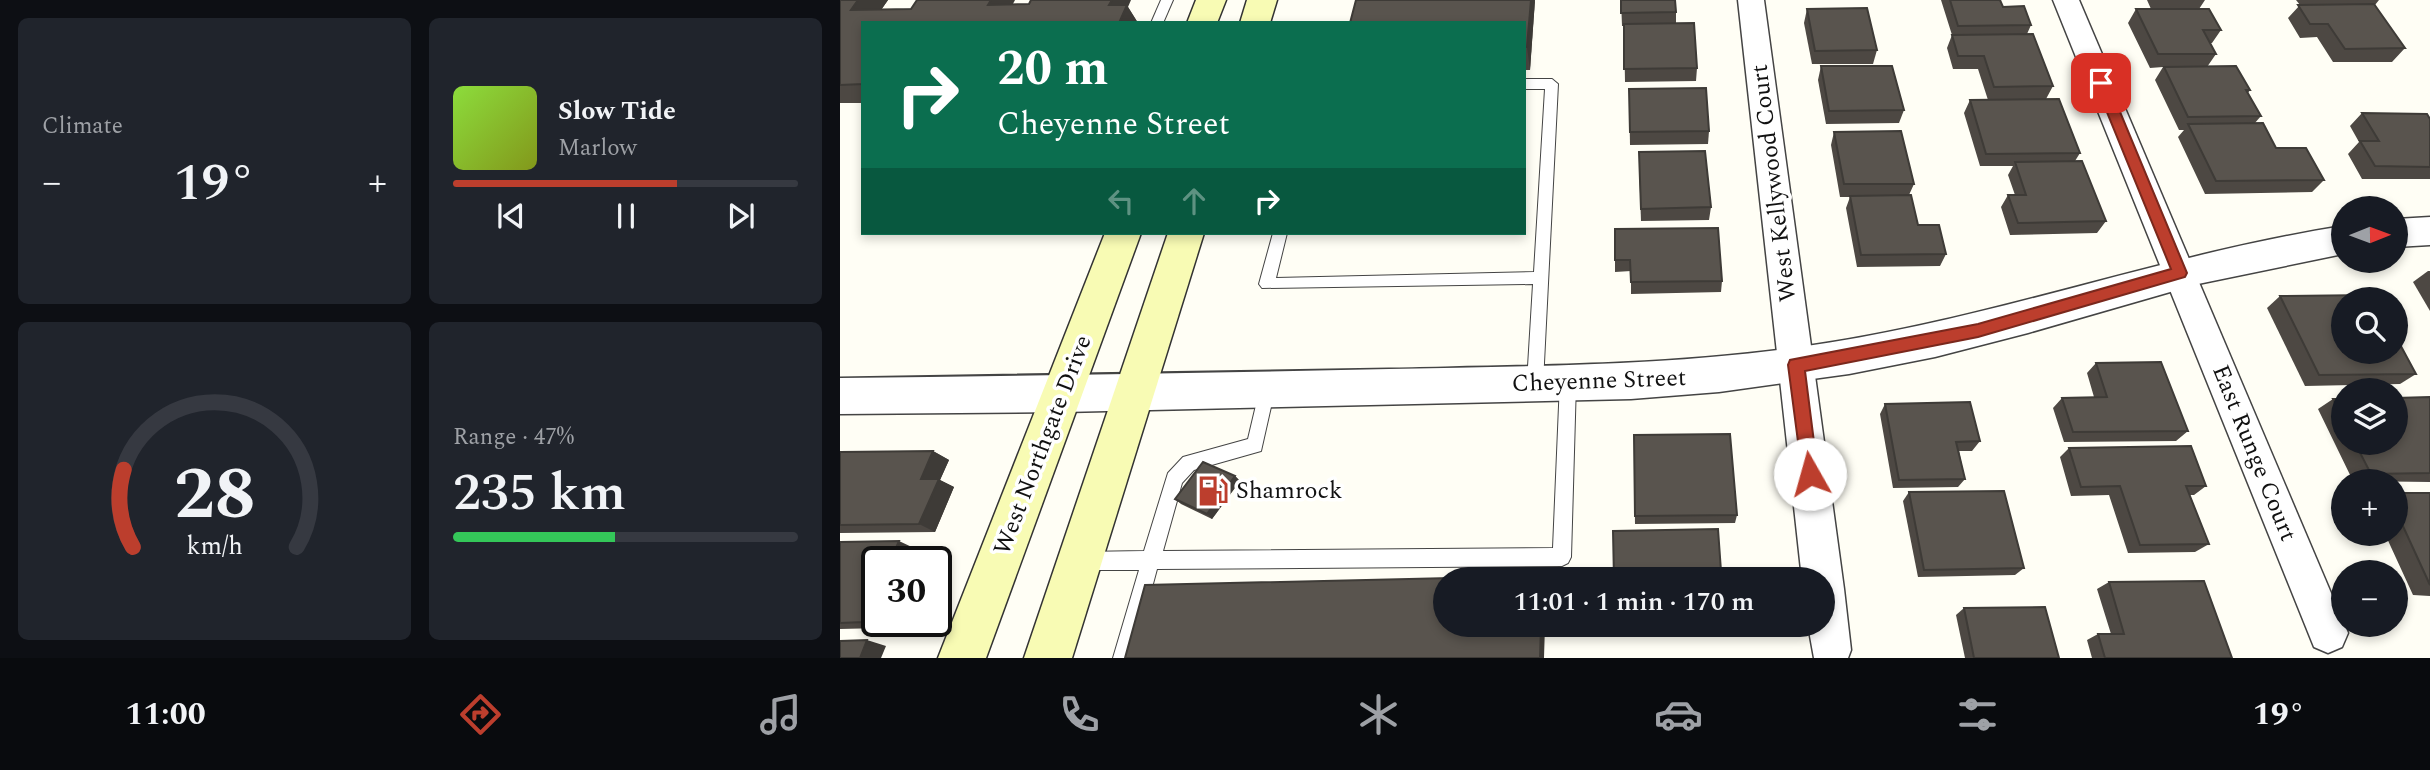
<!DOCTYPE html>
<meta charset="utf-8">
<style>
:root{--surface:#171b24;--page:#20242c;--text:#f1f3f6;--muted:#9ea1a6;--line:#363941;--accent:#bc3e2d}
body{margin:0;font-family:Spectral,serif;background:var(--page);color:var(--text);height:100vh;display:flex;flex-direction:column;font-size:26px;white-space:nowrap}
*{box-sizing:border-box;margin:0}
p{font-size:23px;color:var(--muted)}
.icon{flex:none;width:38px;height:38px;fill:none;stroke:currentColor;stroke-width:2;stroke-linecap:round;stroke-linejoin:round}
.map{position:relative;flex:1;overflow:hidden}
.drawer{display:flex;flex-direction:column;gap:18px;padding:18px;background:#0d0f14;width:840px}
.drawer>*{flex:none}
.hud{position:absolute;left:21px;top:21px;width:665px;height:214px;border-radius:0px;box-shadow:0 4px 10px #0003;background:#0b6e4f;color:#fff;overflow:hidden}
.needle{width:46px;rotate:89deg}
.fabs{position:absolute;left:1491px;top:196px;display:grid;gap:14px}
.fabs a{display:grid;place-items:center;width:77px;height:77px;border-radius:50%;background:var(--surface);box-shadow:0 4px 10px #0003;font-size:35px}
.speed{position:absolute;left:21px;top:546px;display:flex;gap:14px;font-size:35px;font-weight:700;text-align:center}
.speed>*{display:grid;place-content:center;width:91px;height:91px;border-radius:50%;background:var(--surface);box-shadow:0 4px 10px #0003;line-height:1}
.speed .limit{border:4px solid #111;border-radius:10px;background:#fff;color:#111}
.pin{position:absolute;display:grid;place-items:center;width:60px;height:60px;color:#fff;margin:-30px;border-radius:14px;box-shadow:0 4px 10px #0006}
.me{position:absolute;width:77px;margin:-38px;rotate:353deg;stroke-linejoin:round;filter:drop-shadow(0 0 5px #0008)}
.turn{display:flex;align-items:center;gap:24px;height:147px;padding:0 21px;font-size:32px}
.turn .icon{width:91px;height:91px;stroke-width:2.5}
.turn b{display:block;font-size:49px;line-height:60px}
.lanes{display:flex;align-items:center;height:66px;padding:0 21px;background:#0003;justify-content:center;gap:35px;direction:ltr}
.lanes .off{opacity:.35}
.big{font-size:52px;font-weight:600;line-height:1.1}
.drawer .tile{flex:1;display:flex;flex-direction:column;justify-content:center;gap:10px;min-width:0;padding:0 24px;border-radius:10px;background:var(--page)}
.drawer .dial{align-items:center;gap:0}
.dial svg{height:182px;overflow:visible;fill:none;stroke:var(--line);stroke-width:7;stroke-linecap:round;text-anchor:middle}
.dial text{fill:var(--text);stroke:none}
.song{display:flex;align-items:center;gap:21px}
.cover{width:84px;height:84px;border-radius:10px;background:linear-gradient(135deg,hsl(90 70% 55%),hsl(70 70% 35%))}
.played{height:7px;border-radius:4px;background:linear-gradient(90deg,var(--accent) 65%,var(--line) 65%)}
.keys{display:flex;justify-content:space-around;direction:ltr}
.heat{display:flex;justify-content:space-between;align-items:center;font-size:38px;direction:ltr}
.charge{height:10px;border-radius:5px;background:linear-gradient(90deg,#34c759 47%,var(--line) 0)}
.drawer .tiles{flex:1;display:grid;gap:18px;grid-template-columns:repeat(2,1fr)}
.trip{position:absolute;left:593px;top:567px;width:402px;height:70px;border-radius:35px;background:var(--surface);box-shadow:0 4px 10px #0003;font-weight:600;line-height:70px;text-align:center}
.dock{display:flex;height:112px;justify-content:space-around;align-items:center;background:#090b0e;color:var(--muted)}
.dock .icon{width:49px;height:49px}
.dock .current{color:var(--accent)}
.dock b{font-size:32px;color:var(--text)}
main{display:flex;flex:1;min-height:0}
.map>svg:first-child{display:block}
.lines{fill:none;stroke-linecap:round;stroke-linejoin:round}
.service-casing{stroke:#444;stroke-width:2}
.minor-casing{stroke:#444;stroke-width:3}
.tertiary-casing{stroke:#444;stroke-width:3}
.secondary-casing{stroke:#333;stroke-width:3}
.service{fill:#fff;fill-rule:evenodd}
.minor{fill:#fff;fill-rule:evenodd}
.tertiary{fill:#fff;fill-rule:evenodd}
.secondary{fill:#f8fbb4;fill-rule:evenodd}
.wall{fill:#4d4843}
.shaded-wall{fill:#3e3b37}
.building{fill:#59544e;stroke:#3e3b37;stroke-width:2}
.route{fill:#bc3e2d;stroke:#7a281d;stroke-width:2}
.labels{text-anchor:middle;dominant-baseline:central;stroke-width:7;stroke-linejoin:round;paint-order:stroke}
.street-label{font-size:24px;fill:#111;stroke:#fff}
.poi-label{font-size:24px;fill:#111;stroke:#fff;text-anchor:start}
</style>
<main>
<section class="drawer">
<div class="tiles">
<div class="tile"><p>Climate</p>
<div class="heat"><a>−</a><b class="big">19°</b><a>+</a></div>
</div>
<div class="tile">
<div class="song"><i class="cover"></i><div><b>Slow Tide</b><p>Marlow</p></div></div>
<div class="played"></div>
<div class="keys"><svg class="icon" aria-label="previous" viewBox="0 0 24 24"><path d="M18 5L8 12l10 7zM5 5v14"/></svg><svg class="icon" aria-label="pause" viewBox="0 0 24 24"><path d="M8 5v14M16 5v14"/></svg><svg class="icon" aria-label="next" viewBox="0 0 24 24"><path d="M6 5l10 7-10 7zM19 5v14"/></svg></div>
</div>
<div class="tile dial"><svg viewBox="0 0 100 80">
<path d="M14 69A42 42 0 1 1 86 69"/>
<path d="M14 69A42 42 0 0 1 10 35" stroke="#bc3e2d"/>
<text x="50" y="56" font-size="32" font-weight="700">28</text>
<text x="50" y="72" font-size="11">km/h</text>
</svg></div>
<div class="tile"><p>Range · 47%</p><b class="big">235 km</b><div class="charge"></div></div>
</div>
</section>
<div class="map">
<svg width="1590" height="658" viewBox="0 0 1590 658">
<rect width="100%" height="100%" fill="#fffef5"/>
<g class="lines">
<g class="service-casing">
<g id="service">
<path d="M321,0H333L323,23H311Z"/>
<path d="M684,79H712L718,84L703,383L701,388L695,390L689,388L687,383L693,284L422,288L419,284L433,233H447L436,278L694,272L705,89H684Z"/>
<path d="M728,375L734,377L736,382L731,557L728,563L722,566L317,569L293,658H273L299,570H242L236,567L233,561L236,555L242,552L304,551L328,473L343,457L408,439L421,384L427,382L433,384L435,389L421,451L354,470L342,483L323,551L713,548L720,382L722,377Z"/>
</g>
</g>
<g class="minor-casing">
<g id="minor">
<path d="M898,0H924L1004,589L1011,650L1008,658H974L968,625H984V579H962Z"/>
<path d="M1213,0H1239L1508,633L1502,647L1488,653L1474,647Z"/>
</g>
</g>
<g class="tertiary-casing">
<g id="tertiary">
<path d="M1590,217V245L1556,247V219Z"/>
<path d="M1503,226V254L1358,284L1188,333L1095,357L1009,374L879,392L791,399L223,412L0,414V378C183,376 366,373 549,369C687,366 824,366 960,347C1145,322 1319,255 1503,226Z"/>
</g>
</g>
<g class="secondary-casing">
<g id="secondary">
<path d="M356,0H386L377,23H347Z"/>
<path d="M407,0H437L430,23H400Z"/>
<path d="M265,233H301L146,658H98Z"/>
<path d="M328,233H364L232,658H184Z"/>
</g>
</g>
<use href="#service" class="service"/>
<use href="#minor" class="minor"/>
<use href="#tertiary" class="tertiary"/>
<use href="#secondary" class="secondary"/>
</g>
<g class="wall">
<path d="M0,0H48L41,10L173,4L288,7L298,23H23V103H0Z"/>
<path d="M695,0L690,70H684V23Z"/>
<path d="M781,0L836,12V23L857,68L856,81L785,82L784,26H782Z"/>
<path d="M1101,0H1160L1163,7L1191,25L1187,34L1213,86L1206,99L1240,153L1235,161L1266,221L1257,233L1170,235L1161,207L1168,195H1175L1168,175L1173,166H1140L1124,113L1130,100H1148L1138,69H1113L1107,48L1112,35Z"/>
<path d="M1307,0H1365L1359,9L1381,30L1372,43H1370L1376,54L1367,67L1410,90L1408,93L1421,116L1414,124L1436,148L1484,180L1472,192L1365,194L1338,137L1344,130H1339L1315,80L1323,67L1310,68L1288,23L1296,9H1311Z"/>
<path d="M1456,0H1539L1535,5H1534L1565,48L1552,62H1493L1477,37L1460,38L1448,18L1460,5Z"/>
<path d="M967,9L1037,50L1033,64H972L964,23Z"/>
<path d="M981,66L1064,110L1059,123L986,124L978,80Z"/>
<path d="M789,89L869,131L868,144L790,145Z"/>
<path d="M1522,113L1590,119V179H1522L1508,154L1519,142L1510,126Z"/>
<path d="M994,132L1074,184L1069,195L1078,225L1106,254L1100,266L1017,267L1006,208L1010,197H1000L991,145Z"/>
<path d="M799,165L871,207L869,220L801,221Z"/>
<path d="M775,229L882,281L881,292L791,294V271L775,272Z"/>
<path d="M1588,271H1590V311L1573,282Z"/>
<path d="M1440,296L1576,374L1560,384L1465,386L1427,308Z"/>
<path d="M1256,363L1348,431L1336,441L1224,442L1213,408L1222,398L1254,397L1247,373Z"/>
<path d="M1590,397V482L1513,481L1478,409L1493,399H1503V443H1556Z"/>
<path d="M1045,404L1140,441L1132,451H1119L1125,479L1118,487L1053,488L1040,414Z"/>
<path d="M794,435L897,515L895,523L795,524Z"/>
<path d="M1229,448L1366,486L1354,495H1350L1369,544L1355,552L1288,553L1269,495L1231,496L1220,457Z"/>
<path d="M93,451L109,460L100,480L114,487L95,532L0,533V452Z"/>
<path d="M395,476L400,481L372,519L341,504L335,499Z"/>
<path d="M1069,492L1184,568L1175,575L1078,577L1063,501Z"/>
<path d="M1556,493H1590V596L1573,595L1545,534H1556Z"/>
<path d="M773,531L881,571L879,578H861Z"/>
<path d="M0,542L76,549L37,621H45L42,628L0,629Z"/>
<path d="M1269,582L1392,658H1252L1247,640L1258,634H1271L1257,589Z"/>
<path d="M1124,608L1219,658H1125L1116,615Z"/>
<path d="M808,625L864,626L863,632L808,633Z"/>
</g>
<g class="shaded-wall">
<path d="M18,0H48L32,23L11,10Z"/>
<path d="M151,0H175L163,23L148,5Z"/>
<path d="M272,0H291L288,7L298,23H279L269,5Z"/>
<path d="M691,0H695L690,70L687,47Z"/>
<path d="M93,451L109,460L100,480L114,487L95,532L79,524L81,479Z"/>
<path d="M395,476L400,481L372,519L367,514Z"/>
<path d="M59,541L76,549L71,562H50Z"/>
<path d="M37,592V621H45L42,628L24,622Z"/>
<path d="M701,625H705L704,658H700Z"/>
<path d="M27,640L46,646L41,658H20Z"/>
</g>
<g class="building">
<path d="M0,0H18L11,10L71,9L77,0H151L148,5L189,4L191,0H272L269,5H287L279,23H23V84L0,85Z"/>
<path d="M516,0H691L687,47H684V23H510Z"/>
<path d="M781,0H835L836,12L781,13Z"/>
<path d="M1110,0H1160L1163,7L1184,6L1191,25L1118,26Z"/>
<path d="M1534,4L1565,48L1505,49L1488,24H1470L1458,5Z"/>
<path d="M1027,8L1037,50L975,51L967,9Z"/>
<path d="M1296,9H1369L1381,30H1363L1376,54H1318Z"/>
<path d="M854,23L857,68L784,69V24Z"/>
<path d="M1193,34L1213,86L1154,87L1144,56H1118L1112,35Z"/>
<path d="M981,66H1052L1064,110L989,111Z"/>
<path d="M1396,66L1410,90H1406L1421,116L1348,117L1324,67Z"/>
<path d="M866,88L869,131L790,132L789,89Z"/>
<path d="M1219,99L1240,153L1146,154L1130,100Z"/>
<path d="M1522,113L1587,114L1590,119V167L1535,166L1520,141H1539Z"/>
<path d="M1423,123L1436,148H1466L1484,180L1376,181L1348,124Z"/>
<path d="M1061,131L1074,184H1004L994,132Z"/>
<path d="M865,151L871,207L801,209L799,152Z"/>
<path d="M1242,161L1266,221L1178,223L1168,195H1186L1175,162Z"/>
<path d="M1071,195L1078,225H1099L1106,254L1021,255L1010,196Z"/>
<path d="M878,228L882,281L791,282L790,260H775V229Z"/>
<path d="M1532,295L1534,299H1503V352H1556V337L1576,374L1479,375L1440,296Z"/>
<path d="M1321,362L1348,431L1233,432L1222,398L1267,397L1256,363Z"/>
<path d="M1590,397V473L1531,474L1515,443H1556V398Z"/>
<path d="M1493,399H1503V419Z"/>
<path d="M1130,402L1140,441L1116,442L1125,479L1059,480L1045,404Z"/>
<path d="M890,434L897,515L795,516L794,435Z"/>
<path d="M1351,446L1366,486H1346L1369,544L1300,545L1280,486L1241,487L1229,448Z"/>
<path d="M93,451L81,479H99L79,524L0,525V452Z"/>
<path d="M363,462L395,476L367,514L335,499Z"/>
<path d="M1164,491L1184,568L1084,570L1069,492Z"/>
<path d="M1556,493H1590V585L1556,511Z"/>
<path d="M878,529L881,571H861L862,579H774L773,531Z"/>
<path d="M59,541L50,562H37V592L24,622L0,623V542Z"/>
<path d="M702,576V579H606V625H701L700,658H285L305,585Z"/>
<path d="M1364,581L1392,658H1265L1258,634H1284L1269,582Z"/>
<path d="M1205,607L1219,658H1134L1124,608Z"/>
<path d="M809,625H864V626L809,627Z"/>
<path d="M27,640L20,658H0V641Z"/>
</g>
<path class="route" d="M1261,79L1268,83L1347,273L1345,277L1138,337L965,371L978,474L976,480L970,483L963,480L948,365L950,360L1138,324L1331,269L1255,83Z"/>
<defs>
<g id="fuel-bare" transform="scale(2.415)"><path d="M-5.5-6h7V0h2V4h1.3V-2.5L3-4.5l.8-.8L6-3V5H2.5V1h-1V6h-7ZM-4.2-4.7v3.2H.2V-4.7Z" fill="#bc3e2d" stroke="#fff" stroke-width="2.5" paint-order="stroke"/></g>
</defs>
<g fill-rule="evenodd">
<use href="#fuel-bare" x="373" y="491"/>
</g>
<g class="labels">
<g class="street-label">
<text transform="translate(934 183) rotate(-97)">West Kellywood Court</text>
<text transform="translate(759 381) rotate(-2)">Cheyenne Street</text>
<text transform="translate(203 445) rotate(-69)">West Northgate Drive</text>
<text transform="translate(1414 453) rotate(68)">East Runge Court</text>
</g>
<g class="poi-label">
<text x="396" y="491">Shamrock</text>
</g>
</g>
</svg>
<div class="fabs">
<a><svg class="needle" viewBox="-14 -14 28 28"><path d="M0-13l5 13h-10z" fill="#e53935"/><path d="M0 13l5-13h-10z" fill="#9ea1a6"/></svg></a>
<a><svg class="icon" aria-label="search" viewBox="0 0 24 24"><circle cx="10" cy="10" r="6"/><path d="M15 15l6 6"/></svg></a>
<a><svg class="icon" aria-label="layers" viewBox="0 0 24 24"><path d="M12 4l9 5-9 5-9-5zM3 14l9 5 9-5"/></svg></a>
<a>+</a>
<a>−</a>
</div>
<div class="speed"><div class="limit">30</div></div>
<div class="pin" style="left:1261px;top:83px;background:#d93025"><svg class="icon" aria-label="arrive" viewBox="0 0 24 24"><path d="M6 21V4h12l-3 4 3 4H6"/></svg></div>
<svg class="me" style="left:970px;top:474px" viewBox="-20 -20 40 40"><circle r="19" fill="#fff"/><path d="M0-13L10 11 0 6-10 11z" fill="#bc3e2d"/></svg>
<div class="trip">11:01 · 1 min · 170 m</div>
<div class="hud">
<div class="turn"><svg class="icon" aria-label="right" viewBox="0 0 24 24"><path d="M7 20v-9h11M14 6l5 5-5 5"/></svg><div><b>20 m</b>Cheyenne Street</div></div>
<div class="lanes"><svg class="icon off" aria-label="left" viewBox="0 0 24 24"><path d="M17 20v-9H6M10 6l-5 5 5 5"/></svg><svg class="icon off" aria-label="ahead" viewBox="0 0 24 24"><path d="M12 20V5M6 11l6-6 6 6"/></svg><svg class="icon" aria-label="right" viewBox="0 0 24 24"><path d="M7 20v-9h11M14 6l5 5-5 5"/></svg></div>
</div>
</div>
</main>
<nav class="dock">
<b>11:00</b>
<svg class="icon current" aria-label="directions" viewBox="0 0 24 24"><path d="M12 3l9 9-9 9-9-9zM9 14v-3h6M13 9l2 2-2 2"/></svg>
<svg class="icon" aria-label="music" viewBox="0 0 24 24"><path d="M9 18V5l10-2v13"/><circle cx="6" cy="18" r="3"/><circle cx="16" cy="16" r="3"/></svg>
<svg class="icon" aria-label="phone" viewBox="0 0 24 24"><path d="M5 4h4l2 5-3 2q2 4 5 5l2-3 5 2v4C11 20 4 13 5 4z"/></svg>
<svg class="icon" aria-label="climate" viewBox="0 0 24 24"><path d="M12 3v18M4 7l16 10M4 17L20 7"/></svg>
<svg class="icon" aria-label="car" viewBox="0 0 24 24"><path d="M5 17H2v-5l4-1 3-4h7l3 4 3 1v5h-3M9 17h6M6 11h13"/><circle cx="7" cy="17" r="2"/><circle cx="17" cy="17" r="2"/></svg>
<svg class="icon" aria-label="filters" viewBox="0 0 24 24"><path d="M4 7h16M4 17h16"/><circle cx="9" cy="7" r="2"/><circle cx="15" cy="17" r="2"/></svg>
<b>19°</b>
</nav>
